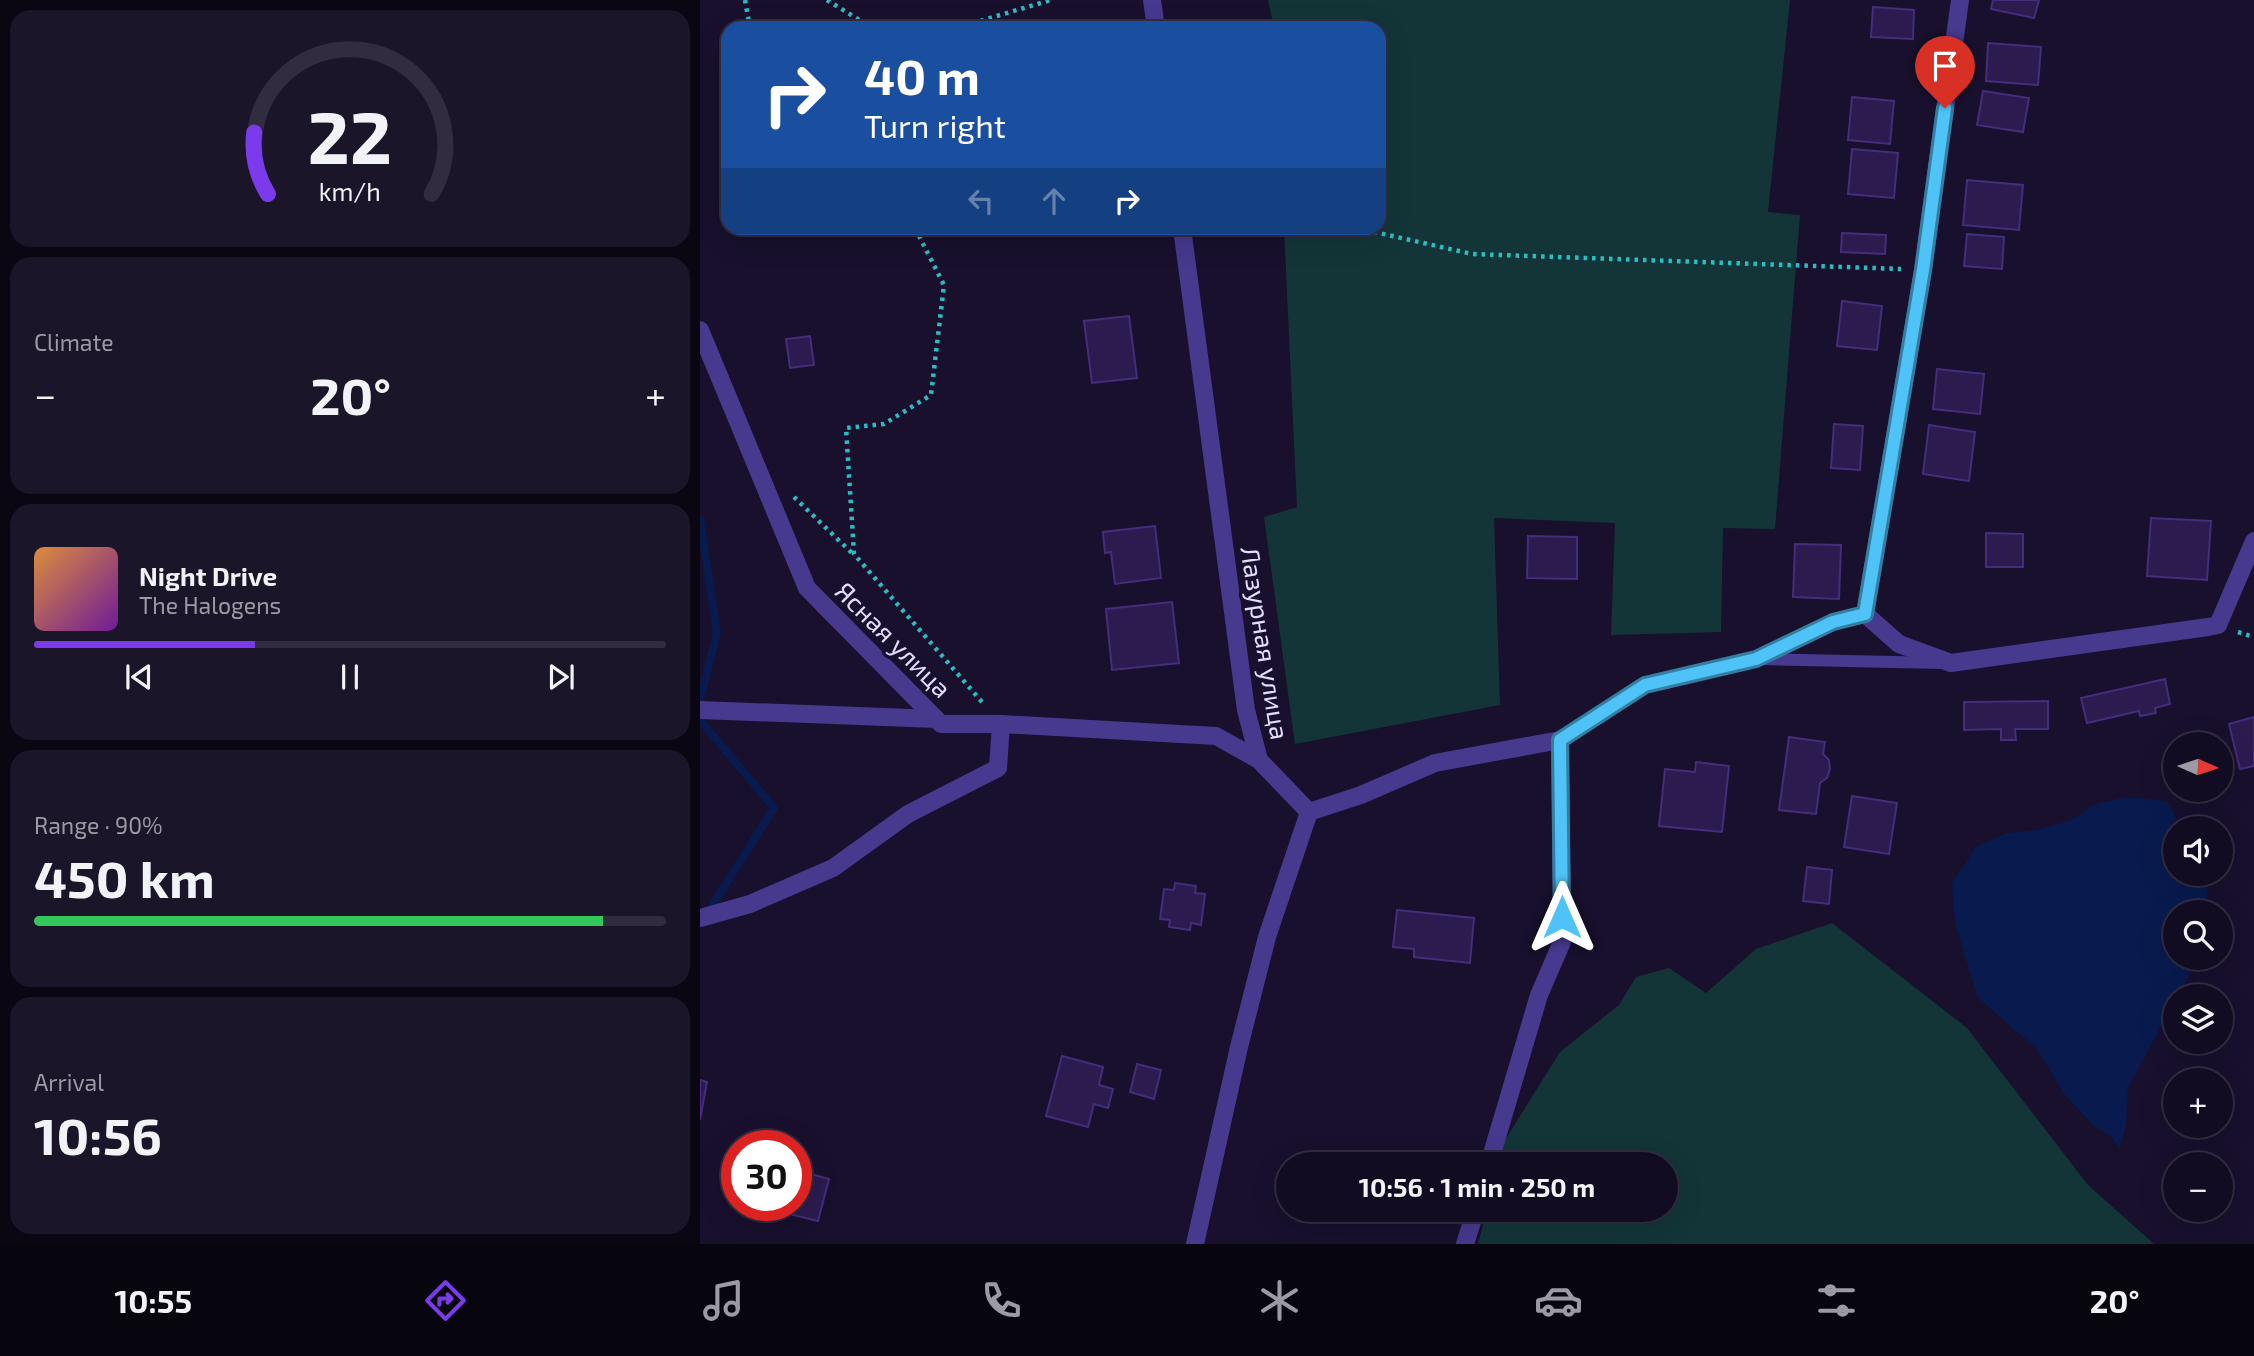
<!DOCTYPE html>
<meta charset="utf-8">
<style>
:root{--surface:#120c22;--page:#1b152a;--text:#f1f3f6;--muted:#9c9ba5;--line:#312c40;--accent:#7c3aed}
body{margin:0;font-family:"Exo 2",sans-serif;background:var(--page);color:var(--text);height:100vh;display:flex;flex-direction:column;font-size:26px;white-space:nowrap}
*{box-sizing:border-box;margin:0}
p{font-size:23px;color:var(--muted)}
.icon{flex:none;width:38px;height:38px;fill:none;stroke:currentColor;stroke-width:2;stroke-linecap:round;stroke-linejoin:round}
.map{position:relative;flex:1;overflow:hidden}
.side{display:flex;flex-direction:column;gap:10px;padding:10px;background:#0a0713;width:700px}
.side>*{flex:none}
.banner{position:absolute;left:21px;top:21px;width:665px;height:214px;border-radius:21px;box-shadow:0 7px 28px #0002,0 0 0 2px var(--line);background:#1a4fa0;color:#fff;overflow:hidden}
.needle{width:46px;rotate:93deg}
.fabs{position:absolute;left:1463px;top:732px;display:grid;gap:14px}
.fabs a{display:grid;place-items:center;width:70px;height:70px;border-radius:50%;background:var(--surface);box-shadow:0 7px 28px #0002,0 0 0 2px var(--line);font-size:35px}
.speed{position:absolute;left:21px;top:1130px;display:flex;gap:14px;font-size:35px;font-weight:700;text-align:center}
.speed>*{display:grid;place-content:center;width:91px;height:91px;border-radius:50%;background:var(--surface);box-shadow:0 7px 28px #0002,0 0 0 2px var(--line);line-height:1}
.speed .limit{border:10px solid #d22;background:#fff;color:#111}
.pin{position:absolute;display:grid;place-items:center;width:60px;height:60px;color:#fff;margin:-72px -30px;border-radius:50% 50% 50% 0;rotate:-45deg;box-shadow:0 0 7px #0007}
.pin .icon{rotate:45deg}
.me{position:absolute;width:77px;margin:-38px;rotate:0deg;stroke-linejoin:round;filter:drop-shadow(0 0 5px #0008)}
.turn{display:flex;align-items:center;gap:24px;height:147px;padding:0 28px;font-size:32px}
.turn .icon{width:91px;height:91px;stroke-width:2.5}
.turn b{display:block;font-size:49px;line-height:60px}
.lanes{display:flex;align-items:center;height:66px;padding:0 28px;background:#0003;justify-content:center;gap:35px;direction:ltr}
.lanes .off{opacity:.35}
.big{font-size:52px;font-weight:700;line-height:1.1}
.side .widget{flex:1;display:flex;flex-direction:column;justify-content:center;gap:10px;min-width:0;padding:0 24px;border-radius:21px;background:var(--page)}
.side .dial{align-items:center;gap:0}
.dial svg{height:182px;overflow:visible;fill:none;stroke:var(--line);stroke-width:7;stroke-linecap:round;text-anchor:middle}
.dial text{fill:var(--text);stroke:none}
.song{display:flex;align-items:center;gap:21px}
.cover{width:84px;height:84px;border-radius:10px;background:linear-gradient(135deg,hsl(30 70% 55%),hsl(280 70% 35%))}
.played{height:7px;border-radius:4px;background:linear-gradient(90deg,var(--accent) 35%,var(--line) 35%)}
.keys{display:flex;justify-content:space-around;direction:ltr}
.heat{display:flex;justify-content:space-between;align-items:center;font-size:38px;direction:ltr}
.charge{height:10px;border-radius:5px;background:linear-gradient(90deg,#34c759 90%,var(--line) 0)}
.trip{position:absolute;left:576px;top:1152px;width:402px;height:70px;border-radius:35px;background:var(--surface);box-shadow:0 7px 28px #0002,0 0 0 2px var(--line);font-weight:700;line-height:70px;text-align:center}
.menu{display:flex;height:112px;justify-content:space-around;align-items:center;background:#07050e;color:var(--muted)}
.menu .icon{width:49px;height:49px}
.menu .selected{color:var(--accent)}
.menu b{font-size:32px;color:var(--text)}
main{display:flex;flex:1;min-height:0}
.map>svg:first-child{display:block}
.green{fill:#133538}
.water{fill:#091a4e}
.lines{fill:none;stroke-linecap:round;stroke-linejoin:round}
.stream{stroke:#091a4e;stroke-width:8}
.building{fill:#2c1b4f;stroke:#452c7c;stroke-width:2}
.path{stroke:#2bbdc4;stroke-width:4.5;stroke-dasharray:3.5 5;stroke-linecap:butt}
.service{stroke:#46398e;stroke-width:12}
.minor{stroke:#46398e;stroke-width:18}
.route-casing{stroke:#337fa1;stroke-width:18}
.route{stroke:#4fc3f7;stroke-width:12}
.labels{text-anchor:middle;dominant-baseline:central;stroke-width:7;stroke-linejoin:round;paint-order:stroke}
.street-label{font-size:26px;fill:#e4ddff;stroke:#18102d}
</style>
<main>
<section class="side">
<div class="widget dial"><svg viewBox="0 0 100 80">
<path d="M14 69A42 42 0 1 1 86 69"/>
<path d="M14 69A42 42 0 0 1 8 42" stroke="#7c3aed"/>
<text x="50" y="56" font-size="32" font-weight="700">22</text>
<text x="50" y="72" font-size="11">km/h</text>
</svg></div>
<div class="widget"><p>Climate</p>
<div class="heat"><a>−</a><b class="big">20°</b><a>+</a></div>
</div>
<div class="widget">
<div class="song"><i class="cover"></i><div><b>Night Drive</b><p>The Halogens</p></div></div>
<div class="played"></div>
<div class="keys"><svg class="icon" aria-label="previous" viewBox="0 0 24 24"><path d="M18 5L8 12l10 7zM5 5v14"/></svg><svg class="icon" aria-label="pause" viewBox="0 0 24 24"><path d="M8 5v14M16 5v14"/></svg><svg class="icon" aria-label="next" viewBox="0 0 24 24"><path d="M6 5l10 7-10 7zM19 5v14"/></svg></div>
</div>
<div class="widget"><p>Range · 90%</p><b class="big">450 km</b><div class="charge"></div></div>
<div class="widget"><p>Arrival</p><b class="big">10:56</b></div>
</section>
<div class="map">
<svg width="1554" height="1244" viewBox="0 0 1554 1244">
<rect width="100%" height="100%" fill="#18102d"/>
<g class="green">
<path d="M568,0H1090L1068,212L1100,215L1075,529L1023,528L1021,632L911,635L915,523L794,518L800,705L595,744L564,517L597,507L584,228H679V28H574Z"/>
<path d="M1132,923L1267,1028L1388,1185L1454,1244H778L787,1209H966V1164H799L805,1140L860,1052L919,1005L936,977L969,968L1006,993L1056,949Z"/>
</g>
<path class="water" d="M1425,797L1467,801L1482,828H1475V873H1503L1506,882L1509,912H1475V957H1499L1478,996H1475V1001L1428,1088L1426,1125L1420,1148L1411,1137L1391,1123L1365,1095L1337,1049L1278,998L1255,924L1252,883L1277,846L1307,833L1338,830L1371,820L1393,805Z"/>
<g class="lines">
<g class="stream">
<path d="M0,519L17,633L0,700"/>
<path d="M0,720L74,808L7,914"/>
</g>
</g>
<g class="building">
<path d="M1293,0H1339L1334,18L1291,9Z"/>
<path d="M1173,7L1214,10L1213,39L1171,37Z"/>
<path d="M1288,43L1341,47L1338,85L1286,81Z"/>
<path d="M1283,91L1329,98L1323,132L1277,125Z"/>
<path d="M1152,97L1194,101L1190,144L1148,140Z"/>
<path d="M1152,149L1198,153L1194,198L1148,194Z"/>
<path d="M1267,180L1323,185L1319,230L1263,225Z"/>
<path d="M1142,233L1186,235L1185,254L1141,252Z"/>
<path d="M1267,234L1304,237L1302,269L1264,266Z"/>
<path d="M1142,301L1182,306L1177,350L1137,346Z"/>
<path d="M429,316L437,378L392,383L384,321Z"/>
<path d="M110,336L114,365L90,368L86,339Z"/>
<path d="M1237,369L1284,374L1280,414L1233,409Z"/>
<path d="M1134,424L1163,426L1160,470L1131,468Z"/>
<path d="M1229,425L1275,432L1269,481L1223,474Z"/>
<path d="M1451,518L1511,521L1507,580L1447,576Z"/>
<path d="M455,526L461,578L415,584L411,552L405,553L403,532Z"/>
<path d="M1286,533L1323,534V567H1286Z"/>
<path d="M828,536L877,537V579L827,578Z"/>
<path d="M1095,544L1141,545L1139,599L1093,597Z"/>
<path d="M472,602L479,663L412,670L406,609Z"/>
<path d="M1465,679L1470,704L1455,708L1456,713L1440,716L1439,711L1387,723L1381,698Z"/>
<path d="M1348,701V729H1315L1316,740H1301V729L1264,730V702Z"/>
<path d="M1554,717V766L1540,769L1529,724Z"/>
<path d="M1089,737L1125,742L1123,754L1129,760L1130,769L1127,778L1120,783L1116,814L1079,810Z"/>
<path d="M996,762L1029,766L1022,832L959,826L965,769L995,772Z"/>
<path d="M1152,796L1197,803L1189,854L1144,847Z"/>
<path d="M1107,867L1132,870L1129,904L1103,901Z"/>
<path d="M475,883L496,886L495,893L505,894L501,925L491,923L490,930L469,927L470,920L460,919L464,889L474,890Z"/>
<path d="M697,910L774,918L770,963L714,957V949L693,947Z"/>
<path d="M362,1056L403,1067L399,1085L413,1089L408,1108L394,1104L388,1127L346,1116Z"/>
<path d="M437,1064L461,1070L454,1099L430,1092Z"/>
<path d="M0,1080L7,1082L0,1120Z"/>
<path d="M104,1172L129,1179L118,1221L85,1213L86,1206H96V1186L100,1188Z"/>
</g>
<g class="lines">
<g class="path">
<path d="M45,0L50,28"/>
<path d="M127,0L169,26L191,28"/>
<path d="M256,28L351,0"/>
<path d="M215,228L244,285L231,395L184,424L146,428L154,554L282,702"/>
<path d="M657,228L772,254L1201,269"/>
<path d="M94,497L153,554"/>
<path d="M1538,632L1554,637"/>
</g>
<g class="service">
<path d="M1060,659L1241,663"/>
<path d="M860,740L945,685L1056,659L1133,622L1165,614"/>
</g>
<g class="minor">
<path d="M452,0L456,28"/>
<path d="M1260,0L1223,270L1165,614L1199,644L1251,663L1508,627L1518,625L1554,541"/>
<path d="M482,228L546,710L559,760L609,812L567,937L539,1047L495,1244"/>
<path d="M0,330L107,588L241,724H301L516,736L559,760"/>
<path d="M0,710L236,719"/>
<path d="M609,812L661,795L735,763L860,740L862,942L839,995L789,1164"/>
<path d="M0,918L50,904L133,868L208,814L298,768L301,724"/>
<path d="M765,1244L776,1209"/>
</g>
</g>
<g class="lines">
<g class="route-casing">
<path id="route" d="M862,917L860,740L945,685L1056,659L1133,622L1165,614L1223,270L1245,108"/>
</g>
<use href="#route" class="route"/>
</g>
<g class="labels">
<g class="street-label">
<text transform="translate(194 639) rotate(45)">Ясная улица</text>
<text transform="translate(566 643) rotate(81)">Лазурная улица</text>
</g>
</g>
</svg>
<div class="fabs">
<a><svg class="needle" viewBox="-14 -14 28 28"><path d="M0-13l5 13h-10z" fill="#e53935"/><path d="M0 13l5-13h-10z" fill="#9c9ba5"/></svg></a>
<a><svg class="icon" aria-label="sound" viewBox="0 0 24 24"><path d="M4 9h4l5-4v14l-5-4H4zM17 9q2 3 0 6"/></svg></a>
<a><svg class="icon" aria-label="search" viewBox="0 0 24 24"><circle cx="10" cy="10" r="6"/><path d="M15 15l6 6"/></svg></a>
<a><svg class="icon" aria-label="layers" viewBox="0 0 24 24"><path d="M12 4l9 5-9 5-9-5zM3 14l9 5 9-5"/></svg></a>
<a>+</a>
<a>−</a>
</div>
<div class="speed"><div class="limit">30</div></div>
<div class="pin" style="left:1245px;top:108px;background:#d93025"><svg class="icon" aria-label="arrive" viewBox="0 0 24 24"><path d="M6 21V4h12l-3 4 3 4H6"/></svg></div>
<svg class="me" style="left:862px;top:917px" viewBox="-20 -20 40 40"><path d="M0-17L14 15 0 8-14 15z" fill="#4fc3f7" stroke="#fff" stroke-width="4"/></svg>
<div class="trip">10:56 · 1 min · 250 m</div>
<div class="banner">
<div class="turn"><svg class="icon" aria-label="right" viewBox="0 0 24 24"><path d="M7 20v-9h11M14 6l5 5-5 5"/></svg><div><b>40 m</b>Turn right</div></div>
<div class="lanes"><svg class="icon off" aria-label="left" viewBox="0 0 24 24"><path d="M17 20v-9H6M10 6l-5 5 5 5"/></svg><svg class="icon off" aria-label="ahead" viewBox="0 0 24 24"><path d="M12 20V5M6 11l6-6 6 6"/></svg><svg class="icon" aria-label="right" viewBox="0 0 24 24"><path d="M7 20v-9h11M14 6l5 5-5 5"/></svg></div>
</div>
</div>
</main>
<nav class="menu">
<b>10:55</b>
<svg class="icon selected" aria-label="directions" viewBox="0 0 24 24"><path d="M12 3l9 9-9 9-9-9zM9 14v-3h6M13 9l2 2-2 2"/></svg>
<svg class="icon" aria-label="music" viewBox="0 0 24 24"><path d="M9 18V5l10-2v13"/><circle cx="6" cy="18" r="3"/><circle cx="16" cy="16" r="3"/></svg>
<svg class="icon" aria-label="phone" viewBox="0 0 24 24"><path d="M5 4h4l2 5-3 2q2 4 5 5l2-3 5 2v4C11 20 4 13 5 4z"/></svg>
<svg class="icon" aria-label="climate" viewBox="0 0 24 24"><path d="M12 3v18M4 7l16 10M4 17L20 7"/></svg>
<svg class="icon" aria-label="car" viewBox="0 0 24 24"><path d="M5 17H2v-5l4-1 3-4h7l3 4 3 1v5h-3M9 17h6M6 11h13"/><circle cx="7" cy="17" r="2"/><circle cx="17" cy="17" r="2"/></svg>
<svg class="icon" aria-label="filters" viewBox="0 0 24 24"><path d="M4 7h16M4 17h16"/><circle cx="9" cy="7" r="2"/><circle cx="15" cy="17" r="2"/></svg>
<b>20°</b>
</nav>
